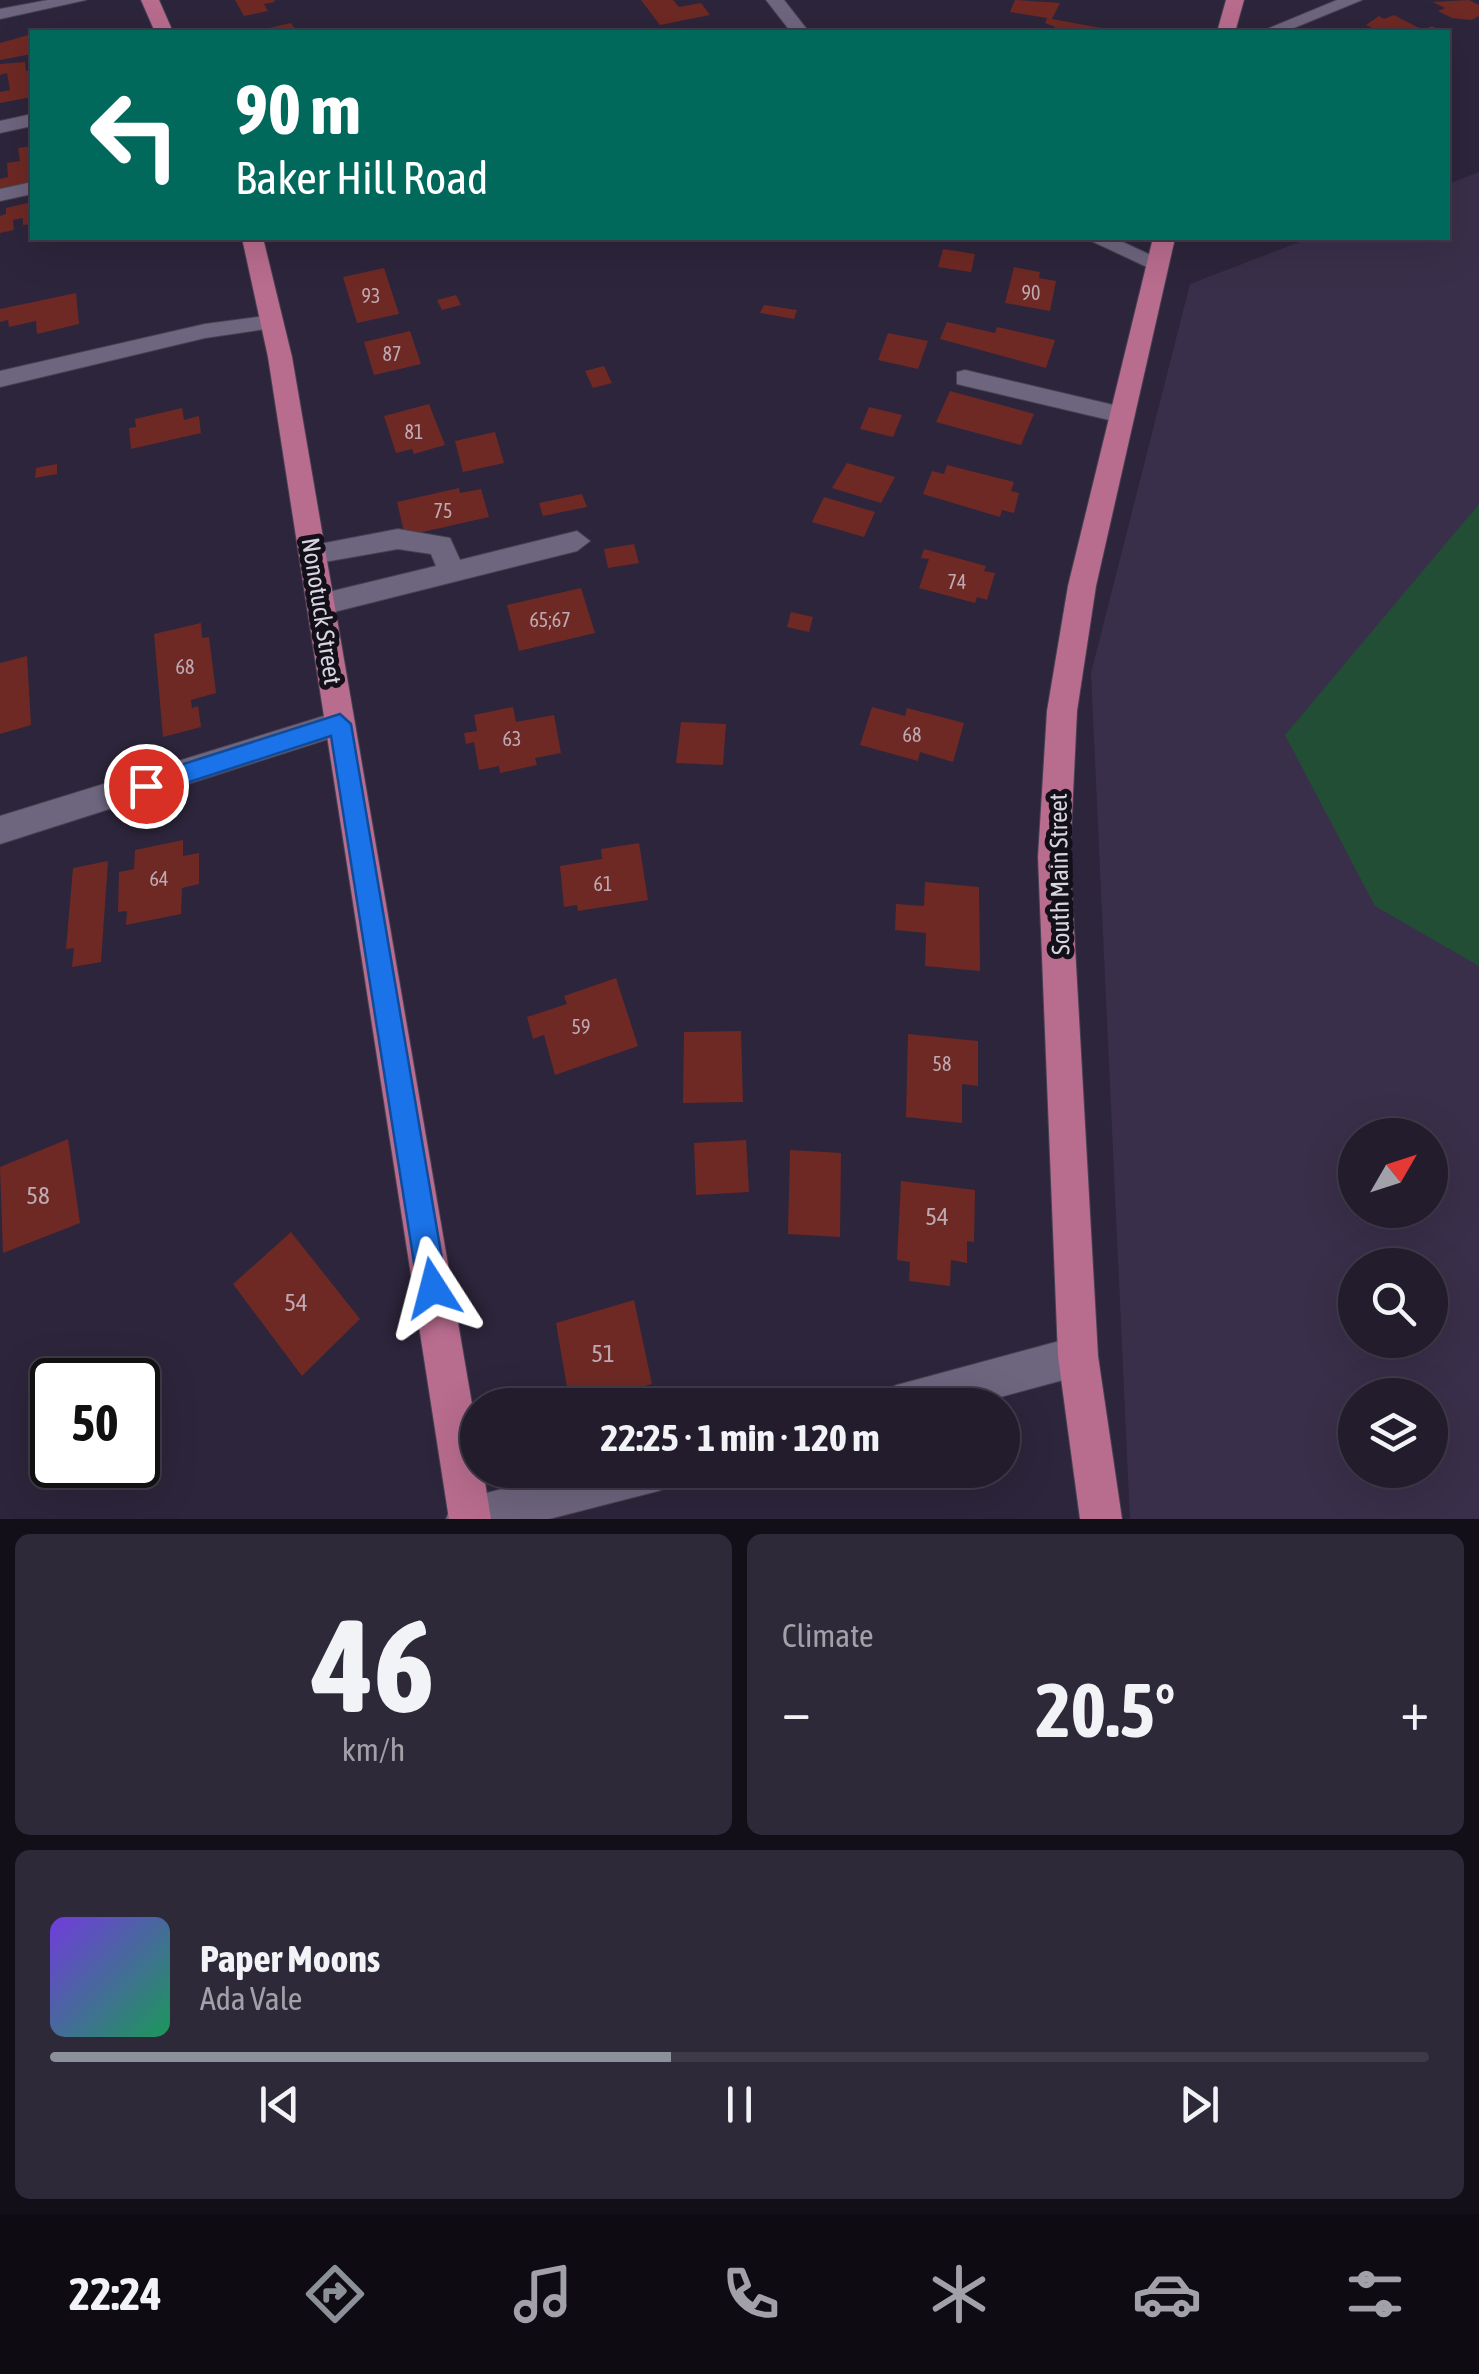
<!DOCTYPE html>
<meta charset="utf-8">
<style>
:root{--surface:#221c2c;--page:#2e2938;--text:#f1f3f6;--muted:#a2a1a9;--line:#3f3a48;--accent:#8c9099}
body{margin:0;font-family:"Asap Condensed",sans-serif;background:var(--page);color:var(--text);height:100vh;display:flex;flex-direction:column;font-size:38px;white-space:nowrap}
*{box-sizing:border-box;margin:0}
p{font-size:32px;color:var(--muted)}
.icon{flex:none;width:55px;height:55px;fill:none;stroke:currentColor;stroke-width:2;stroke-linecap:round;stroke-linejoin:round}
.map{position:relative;height:1519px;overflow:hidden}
.details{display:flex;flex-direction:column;gap:15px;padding:15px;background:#130f18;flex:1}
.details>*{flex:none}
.top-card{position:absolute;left:30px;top:30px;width:1420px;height:210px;border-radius:0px;box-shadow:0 10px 40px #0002,0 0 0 2px var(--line);background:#00695c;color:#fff;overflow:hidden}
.needle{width:65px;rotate:51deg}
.fabs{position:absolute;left:1338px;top:1118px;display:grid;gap:20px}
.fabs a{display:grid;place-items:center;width:110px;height:110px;border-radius:50%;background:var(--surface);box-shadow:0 10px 40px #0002,0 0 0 2px var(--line);font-size:50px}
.speed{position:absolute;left:30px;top:1358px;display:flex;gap:20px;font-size:50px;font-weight:700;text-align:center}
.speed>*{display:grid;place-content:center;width:130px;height:130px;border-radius:50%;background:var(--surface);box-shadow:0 10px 40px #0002,0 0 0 2px var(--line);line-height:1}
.speed .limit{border:5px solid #111;border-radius:15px;background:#fff;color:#111}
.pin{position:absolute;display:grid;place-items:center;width:85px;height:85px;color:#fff;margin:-42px;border:5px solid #fff;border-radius:50%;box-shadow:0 2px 10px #0007}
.me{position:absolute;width:110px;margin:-55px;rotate:351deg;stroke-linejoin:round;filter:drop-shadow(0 0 8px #0008)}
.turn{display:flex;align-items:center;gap:35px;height:210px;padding:0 40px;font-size:45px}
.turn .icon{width:130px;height:130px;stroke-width:2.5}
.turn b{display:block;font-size:70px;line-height:85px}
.big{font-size:75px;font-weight:700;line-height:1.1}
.details .card{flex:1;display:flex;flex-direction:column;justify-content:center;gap:15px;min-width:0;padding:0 35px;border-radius:15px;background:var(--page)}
.details .dial{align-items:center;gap:0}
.dial b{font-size:130px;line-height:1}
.song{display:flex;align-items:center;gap:30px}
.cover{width:120px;height:120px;border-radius:15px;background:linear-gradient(135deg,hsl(260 70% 55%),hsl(150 70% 35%))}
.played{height:10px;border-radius:5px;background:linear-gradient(90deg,var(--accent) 45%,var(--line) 45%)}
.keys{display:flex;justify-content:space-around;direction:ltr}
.heat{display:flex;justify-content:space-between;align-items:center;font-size:55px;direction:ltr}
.details .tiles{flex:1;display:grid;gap:15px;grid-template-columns:1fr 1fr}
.card:last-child{grid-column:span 2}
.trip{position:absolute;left:460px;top:1388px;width:560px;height:100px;border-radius:50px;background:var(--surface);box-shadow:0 10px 40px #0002,0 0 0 2px var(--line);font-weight:700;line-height:100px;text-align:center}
.tab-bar{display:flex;height:160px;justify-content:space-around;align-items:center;background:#0e0b12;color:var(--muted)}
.tab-bar .icon{width:70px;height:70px}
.tab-bar .current{color:var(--accent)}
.tab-bar b{font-size:45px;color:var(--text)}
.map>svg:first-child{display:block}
.built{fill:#3a2f4a;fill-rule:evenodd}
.green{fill:#224e35}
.building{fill:#6e2924}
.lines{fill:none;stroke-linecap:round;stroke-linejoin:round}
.minor-casing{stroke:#484153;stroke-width:2}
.major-casing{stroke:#484153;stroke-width:2}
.minor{fill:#6e657e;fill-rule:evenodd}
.major{fill:#b86c8e;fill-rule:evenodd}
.route{fill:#1a73e8;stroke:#114b97;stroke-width:2.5}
.labels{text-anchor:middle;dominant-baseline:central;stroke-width:10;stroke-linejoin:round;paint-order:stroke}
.number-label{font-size:20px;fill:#bea9b2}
.street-label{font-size:25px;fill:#d8d4e2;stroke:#14101a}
.near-number-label{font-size:25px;fill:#bea9b2}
</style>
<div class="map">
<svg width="1479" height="1519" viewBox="0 0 1479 1519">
<rect width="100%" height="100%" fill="#2d253b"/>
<path class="built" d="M1479,172V1519H1130L1091,673L1190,284L1310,238H1448V184ZM1355,1135H1430V1210H1355ZM1355,1265H1430V1340H1355ZM1355,1395H1430V1470H1355Z"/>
<path class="green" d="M1479,504V966L1375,906L1285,735Z"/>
<g class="building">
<path d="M235,0H274L275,2L264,4L268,11L244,16Z"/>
<path d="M641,0H673L679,7L701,3L710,15L660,25Z"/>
<path d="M1015,0L1060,3L1052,19L1123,32H1053L1055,27L1045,23L1047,18L1010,12Z"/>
<path d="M1469,0L1479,5V16L1471,20L1452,18L1438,11L1445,8L1433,2Z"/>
<path d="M1394,15L1423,30L1432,26L1444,32H1380L1366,25L1379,16L1384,19Z"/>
<path d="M291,23L297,32H256V31Z"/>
<path d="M32,34V54L0,60V43Z"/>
<path d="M25,62L26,71L32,70V97L0,103V92L10,90L7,73L0,75V64Z"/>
<path d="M32,146V184L0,191V179L8,177L7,163L20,161L18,148Z"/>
<path d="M32,202V224L23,225V218L13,220L14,230L0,233V216L6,214V208Z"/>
<path d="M943,249L975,254L971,272L938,267Z"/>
<path d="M1014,267L1040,272L1039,278L1056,281L1050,311L1005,303Z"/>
<path d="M384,268L399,314L357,323L343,277Z"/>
<path d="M76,293L79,324L37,334L36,321L9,327L8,320L0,322V309Z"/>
<path d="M456,295L461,305L442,310L437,300Z"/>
<path d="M764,305L797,310L794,319L760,313Z"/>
<path d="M947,322L995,333L997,327L1055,340L1046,368L940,339Z"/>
<path d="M410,331L421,364L374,375L364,342Z"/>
<path d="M888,333L928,341L918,369L878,360Z"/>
<path d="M604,366L612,383L593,388L585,371Z"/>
<path d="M950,391L1034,414L1021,445L936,422Z"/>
<path d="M429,404L445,445L414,454L412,449L396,453L384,416Z"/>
<path d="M869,407L902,415L893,437L860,429Z"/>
<path d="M182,408L184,420L199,416L201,433L131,449L129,428L136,427L135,419Z"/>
<path d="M495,432L504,463L463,472L455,441Z"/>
<path d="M847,463L895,477L881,503L832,488Z"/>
<path d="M57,464V474L35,478L36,468Z"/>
<path d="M947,465L1014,482L1011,491L1019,493L1014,513L1002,510L1000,517L923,494L932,471L944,474Z"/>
<path d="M459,488L460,493L481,489L489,517L405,536L397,502Z"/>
<path d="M582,494L587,507L543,516L539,503Z"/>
<path d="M824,497L875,512L864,537L812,522Z"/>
<path d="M634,544L639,563L608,568L604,549Z"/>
<path d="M924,549L986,566L984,571L995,573L987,600L977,597L975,603L919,588L929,559L921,558Z"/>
<path d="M581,588L595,633L519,651L507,605Z"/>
<path d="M791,612L813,617L809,632L787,627Z"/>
<path d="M201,623L202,638L209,637L216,693L191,700L192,708L198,706L201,727L163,737L154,634Z"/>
<path d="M27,656L31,725L0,734V663Z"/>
<path d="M513,707L516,722L554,715L561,753L535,758L537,765L500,773L499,766L479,770L474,742L466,744L464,733L477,731L474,715Z"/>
<path d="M872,707L905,716L907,708L964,723L953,762L920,752L918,761L860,745Z"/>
<path d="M681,722L726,724L723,765L676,763Z"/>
<path d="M183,840V856L199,853V884L182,888L181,914L126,925L127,911L118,912L119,872L134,869L135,850Z"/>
<path d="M639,843L648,900L578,911L577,905L564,907L560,866L602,859L601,849Z"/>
<path d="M108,861L101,962L72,967L74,948L66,949L73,868Z"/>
<path d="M925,882L979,887L980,971L925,966L926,933L895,930L896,904L924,906Z"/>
<path d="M616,978L638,1046L555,1075L544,1035L533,1039L527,1017L567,1004L564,996Z"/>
<path d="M741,1031L743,1102L683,1103L684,1032Z"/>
<path d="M908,1034L978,1041V1086L962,1084V1123L906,1117Z"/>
<path d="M68,1139L80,1223L3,1253L0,1167Z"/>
<path d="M746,1140L749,1192L696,1195L694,1143Z"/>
<path d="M790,1150L841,1153L840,1237L788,1234Z"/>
<path d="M901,1181L975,1190L974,1242L967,1241V1263L951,1260L950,1286L909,1281L910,1262L897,1260Z"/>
<path d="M291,1232L360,1319L302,1376L233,1284Z"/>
<path d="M634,1300L652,1384L633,1389L636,1405H570L556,1323Z"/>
</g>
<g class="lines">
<g class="minor-casing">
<g id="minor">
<path d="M48,0H86L0,19V9Z"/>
<path d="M766,0H784L809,32H791Z"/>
<path d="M1337,0H1362L1284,32H1260Z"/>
<path d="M32,114V126L0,133V121Z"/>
<path d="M32,182V194L0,201V189Z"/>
<path d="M1085,238H1114L1168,263L1165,268H1149Z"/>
<path d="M272,315L280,317V327L205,338L0,387V371L205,324Z"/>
<path d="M965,370L1122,407L1134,415L1122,423L957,384V372Z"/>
<path d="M398,529L450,538L460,560L577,531L590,541L577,551L322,615L312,612L308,604L312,596L436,566L431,554L398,549L313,564L304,561L300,554L304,547Z"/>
<path d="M340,711L350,714L355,723L350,732L0,844V816Z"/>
<path d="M1078,1336L1092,1342L1098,1356L1092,1370L1078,1376L971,1405H877L883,1391L897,1385Z"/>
<path d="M576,1470H679L673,1485L658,1491L549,1519H446L452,1504L467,1498Z"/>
</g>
</g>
<g class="major-casing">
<g id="major">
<path d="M141,0H159L173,32H155Z"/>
<path d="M1226,0H1244L1235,32H1217Z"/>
<path d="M242,238H263L292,357L478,1439V1470H483L491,1519H449L268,357Z"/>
<path d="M1153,238H1175L1096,586L1077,711L1070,857L1098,1356L1122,1519H1080L1058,1356L1038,857L1047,711L1068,586Z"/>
</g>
</g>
<use href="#minor" class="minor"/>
<use href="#major" class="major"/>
</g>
<path class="route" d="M340,714L351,724L447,1288L443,1299L433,1303L422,1299L418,1288L331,736L146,796L134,786L146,776Z"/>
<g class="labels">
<g class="number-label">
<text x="1031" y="292">90</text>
<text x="371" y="295">93</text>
<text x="392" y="353">87</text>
<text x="414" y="431">81</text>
<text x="443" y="510">75</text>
<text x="957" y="581">74</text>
<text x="550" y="619">65;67</text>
<text x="185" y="666">68</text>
<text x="912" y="734">68</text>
<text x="512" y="738">63</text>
<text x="159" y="878">64</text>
<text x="603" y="883">61</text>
<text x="581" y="1026">59</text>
<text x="942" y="1063">58</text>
</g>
<g class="street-label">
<text transform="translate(322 611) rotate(81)">Nonotuck Street</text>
<text transform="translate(1059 874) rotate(-91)">South Main Street</text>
</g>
<g class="near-number-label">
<text x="38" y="1195">58</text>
<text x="937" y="1216">54</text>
<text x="296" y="1302">54</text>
<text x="603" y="1353">51</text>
</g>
</g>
</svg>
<div class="fabs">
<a><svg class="needle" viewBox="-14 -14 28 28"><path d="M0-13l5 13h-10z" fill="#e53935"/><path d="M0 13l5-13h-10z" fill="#a2a1a9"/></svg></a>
<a><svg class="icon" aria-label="search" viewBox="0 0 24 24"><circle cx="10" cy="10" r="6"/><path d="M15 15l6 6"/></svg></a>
<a><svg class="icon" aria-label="layers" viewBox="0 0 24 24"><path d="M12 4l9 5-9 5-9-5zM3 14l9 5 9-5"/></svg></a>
</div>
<div class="speed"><div class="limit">50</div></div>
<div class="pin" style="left:146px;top:786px;background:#d93025"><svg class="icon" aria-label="arrive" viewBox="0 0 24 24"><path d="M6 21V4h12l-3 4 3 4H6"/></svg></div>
<svg class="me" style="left:433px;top:1288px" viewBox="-20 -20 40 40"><path d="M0-17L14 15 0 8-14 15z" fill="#1a73e8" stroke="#fff" stroke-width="4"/></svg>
<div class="trip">22:25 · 1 min · 120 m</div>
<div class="top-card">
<div class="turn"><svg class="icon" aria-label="left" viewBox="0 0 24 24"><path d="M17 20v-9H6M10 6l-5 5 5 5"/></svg><div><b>90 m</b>Baker Hill Road</div></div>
</div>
</div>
<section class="details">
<div class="tiles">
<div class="card dial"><b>46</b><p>km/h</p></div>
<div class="card"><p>Climate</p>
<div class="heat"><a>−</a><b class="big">20.5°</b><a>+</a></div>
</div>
<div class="card">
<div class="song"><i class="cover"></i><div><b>Paper Moons</b><p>Ada Vale</p></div></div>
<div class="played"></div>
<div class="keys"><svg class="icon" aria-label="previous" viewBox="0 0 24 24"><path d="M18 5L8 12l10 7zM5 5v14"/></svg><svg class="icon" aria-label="pause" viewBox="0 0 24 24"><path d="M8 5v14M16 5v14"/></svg><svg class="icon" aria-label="next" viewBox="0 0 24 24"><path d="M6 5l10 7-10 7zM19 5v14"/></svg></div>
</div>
</div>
</section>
<nav class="tab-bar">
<b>22:24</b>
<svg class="icon current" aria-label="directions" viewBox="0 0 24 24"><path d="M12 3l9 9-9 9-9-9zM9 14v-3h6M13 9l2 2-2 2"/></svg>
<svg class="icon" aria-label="music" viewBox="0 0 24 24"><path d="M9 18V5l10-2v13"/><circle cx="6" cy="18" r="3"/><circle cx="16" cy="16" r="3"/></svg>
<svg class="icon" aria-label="phone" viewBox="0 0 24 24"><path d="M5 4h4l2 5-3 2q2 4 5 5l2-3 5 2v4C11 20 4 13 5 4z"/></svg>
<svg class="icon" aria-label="climate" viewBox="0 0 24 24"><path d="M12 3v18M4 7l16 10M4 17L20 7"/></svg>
<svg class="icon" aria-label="car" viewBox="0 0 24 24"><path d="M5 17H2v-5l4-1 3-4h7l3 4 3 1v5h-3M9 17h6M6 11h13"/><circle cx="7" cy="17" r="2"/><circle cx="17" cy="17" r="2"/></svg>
<svg class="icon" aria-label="filters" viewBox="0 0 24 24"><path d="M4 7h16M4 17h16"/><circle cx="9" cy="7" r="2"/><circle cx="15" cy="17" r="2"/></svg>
</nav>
